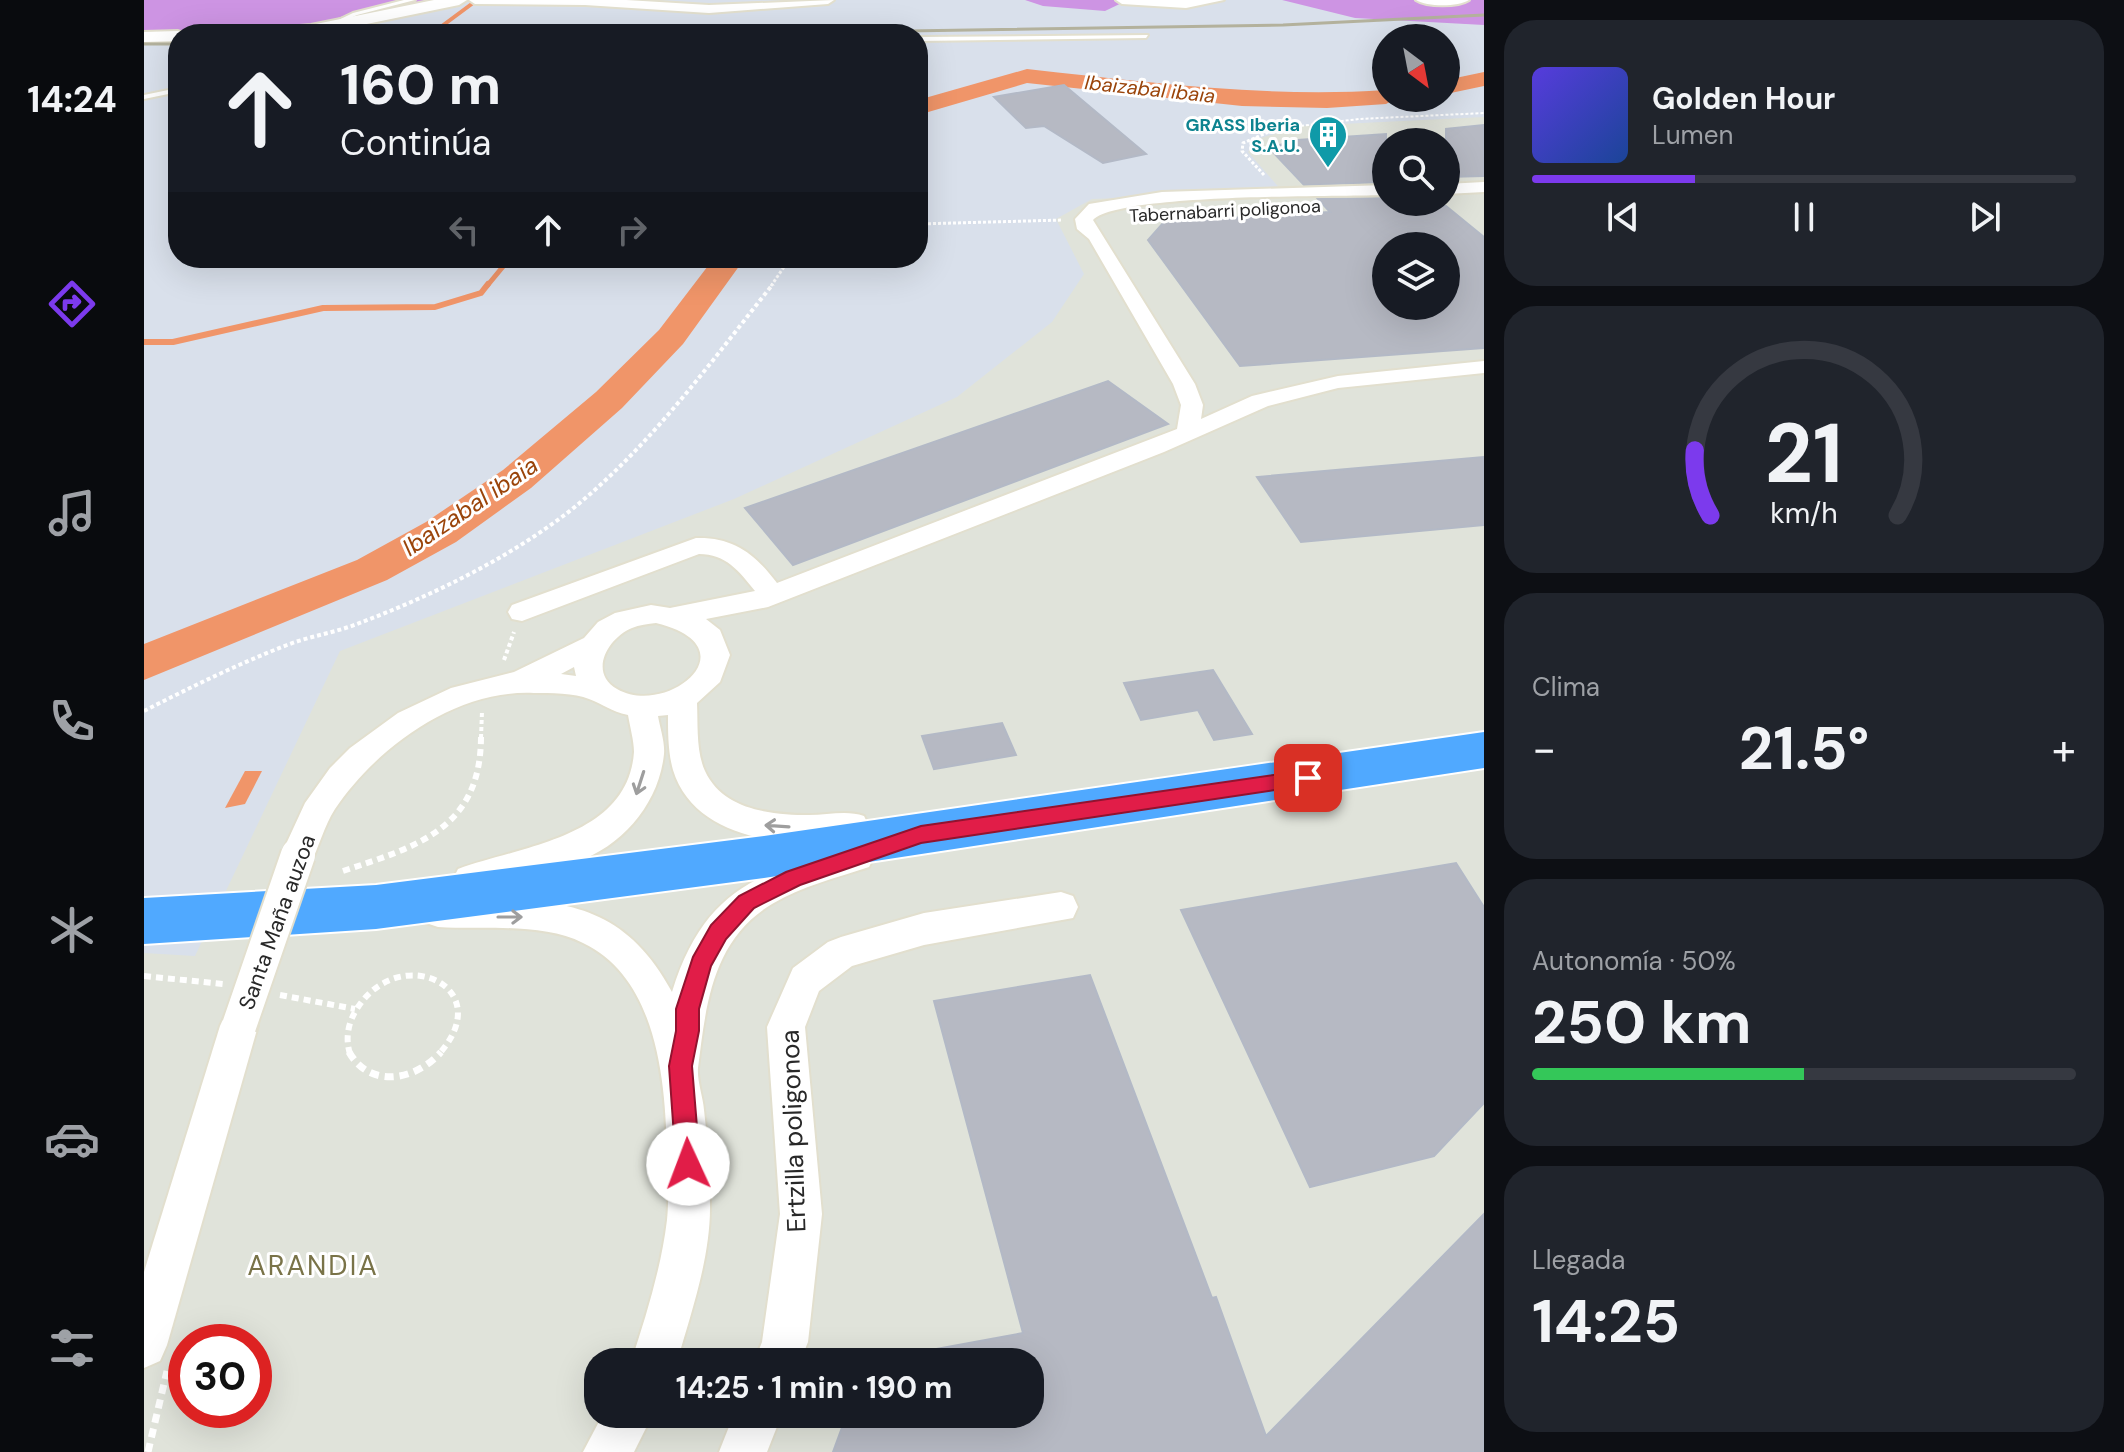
<!DOCTYPE html>
<html lang="es">
<meta charset="utf-8">
<style>
:root{--surface:#171b24;--page:#20242c;--text:#f1f3f6;--muted:#9ea1a6;--line:#363941;--accent:#7c3aed}
body{margin:0;font-family:"DM Sans",sans-serif;background:var(--page);color:var(--text);height:100vh;display:flex;flex-direction:column;font-size:30px;white-space:nowrap}
*{box-sizing:border-box;margin:0}
p{font-size:26px;color:var(--muted)}
.icon{flex:none;width:44px;height:44px;fill:none;stroke:currentColor;stroke-width:2;stroke-linecap:round;stroke-linejoin:round}
.map{position:relative;flex:1;overflow:hidden}
.side{display:flex;flex-direction:column;gap:20px;padding:20px;background:#0d0f14;width:640px}
.side>*{flex:none}
.guide{position:absolute;left:24px;top:24px;width:760px;height:244px;border-radius:32px;box-shadow:0 8px 32px #0002;background:#171b24;color:var(--text);overflow:hidden}
.needle{width:52px;rotate:148deg}
.fabs{position:absolute;left:1228px;top:24px;display:grid;gap:16px}
.fabs a{display:grid;place-items:center;width:88px;height:88px;border-radius:50%;background:var(--surface);box-shadow:0 8px 32px #0002;font-size:40px}
.speed{position:absolute;left:24px;top:1324px;display:flex;gap:16px;font-size:40px;font-weight:700;text-align:center}
.speed>*{display:grid;place-content:center;width:104px;height:104px;border-radius:50%;background:var(--surface);box-shadow:0 8px 32px #0002;line-height:1}
.speed .limit{border:12px solid #d22;background:#fff;color:#111}
.pin{position:absolute;display:grid;place-items:center;width:68px;height:68px;color:#fff;margin:-34px;border-radius:16px;box-shadow:0 4px 12px #0006}
.me{position:absolute;width:88px;margin:-44px;rotate:358deg;stroke-linejoin:round;filter:drop-shadow(0 0 6px #0008)}
.turn{display:flex;align-items:center;gap:28px;height:168px;padding:0 40px;font-size:36px}
.turn .icon{width:104px;height:104px;stroke-width:2.5}
.turn b{display:block;font-size:56px;line-height:68px}
.lanes{display:flex;align-items:center;height:76px;padding:0 40px;background:#0003;justify-content:center;gap:40px;direction:ltr}
.lanes .off{opacity:.35}
.big{font-size:60px;font-weight:700;line-height:1.1}
.side .widget{flex:1;display:flex;flex-direction:column;justify-content:center;gap:12px;min-width:0;padding:0 28px;border-radius:32px;background:var(--page)}
.side .dial{align-items:center;gap:0}
.dial svg{height:208px;overflow:visible;fill:none;stroke:var(--line);stroke-width:7;stroke-linecap:round;text-anchor:middle}
.dial text{fill:var(--text);stroke:none}
.song{display:flex;align-items:center;gap:24px}
.cover{width:96px;height:96px;border-radius:12px;background:linear-gradient(135deg,hsl(250 70% 55%),hsl(220 70% 35%))}
.played{height:8px;border-radius:4px;background:linear-gradient(90deg,var(--accent) 30%,var(--line) 30%)}
.keys{display:flex;justify-content:space-around;direction:ltr}
.heat{display:flex;justify-content:space-between;align-items:center;font-size:44px;direction:ltr}
.charge{height:12px;border-radius:6px;background:linear-gradient(90deg,#34c759 50%,var(--line) 0)}
.trip{position:absolute;left:440px;top:1348px;width:460px;height:80px;border-radius:32px;background:var(--surface);box-shadow:0 8px 32px #0002;font-weight:700;line-height:80px;text-align:center}
main{display:flex;flex:1;min-height:0}
.menu{display:flex;flex-direction:column;width:144px;justify-content:space-around;align-items:center;background:#090b0e;color:var(--muted)}
.menu .icon{width:56px;height:56px}
.menu .active{color:var(--accent)}
.menu b{font-size:36px;color:var(--text)}
.map>svg:first-child{display:block}
.industrial{fill:#e0e3da;fill-rule:evenodd}
.green{fill:#cd94e3}
.water{fill:#f09569}
.lines{fill:none;stroke-linecap:round;stroke-linejoin:round}
.stream-far2{stroke:#f09569;stroke-width:4}
.stream-far1{stroke:#f09569;stroke-width:5}
.stream{stroke:#f09569;stroke-width:6}
.river{fill:#f09569;fill-rule:evenodd}
.building{fill:#b6b9c3;stroke:#b3b9c6;stroke-width:2;fill-rule:evenodd}
.lane-casing{stroke:#e2dfce;stroke-width:4}
.street-casing{stroke:#e2dfce;stroke-width:4}
.secondary-casing{stroke:#e2dfce;stroke-width:4}
.highway-casing{stroke:#fff;stroke-width:4}
.path-far4{stroke:#fff;stroke-width:2;stroke-dasharray:3 2;stroke-linecap:butt}
.path-far3{stroke:#fff;stroke-width:3;stroke-dasharray:3 2;stroke-linecap:butt}
.path-far2{stroke:#fff;stroke-width:4;stroke-dasharray:4 3;stroke-linecap:butt}
.path-far1{stroke:#fff;stroke-width:6;stroke-dasharray:7 5;stroke-linecap:butt}
.path{stroke:#fff;stroke-width:7;stroke-dasharray:9 6;stroke-linecap:butt}
.lane{fill:#fff;fill-rule:evenodd}
.street{fill:#fff;fill-rule:evenodd}
.secondary{fill:#fff;fill-rule:evenodd}
.highway{fill:#50a9ff;fill-rule:evenodd}
.rail{stroke:#b3b19c;stroke-width:3}
.street-bridge-casing{stroke:#e2dfce;stroke-width:38;stroke-linecap:butt}
.street-bridge{stroke:#fff;stroke-width:34}
.oneway{stroke:#9e9e9e}
.route{fill:#e11d48;stroke:#92132f;stroke-width:2}
.labels{text-anchor:middle;dominant-baseline:central;stroke-width:6;stroke-linejoin:round;paint-order:stroke}
.far-culture-label{font-size:18px;font-weight:bold;fill:#0d838f;stroke:#fff;text-anchor:end}
.far-street-label{font-size:18px;fill:#282828;stroke:#fff}
.far-water-label{font-size:20px;font-style:italic;fill:#9a440a;stroke:#fff}
.street-label{font-size:22px;fill:#282828;stroke:#fff}
.water-label{font-size:24px;font-style:italic;fill:#9a440a;stroke:#fff}
.near-street-label{font-size:26px;fill:#282828;stroke:#fff}
.near-neighbourhood-label{font-size:28px;letter-spacing:2px;fill:#797348;stroke:#fff}
</style>
<main>
<nav class="menu">
<b>14:24</b>
<svg class="icon active" aria-label="directions" viewBox="0 0 24 24"><path d="M12 3l9 9-9 9-9-9zM9 14v-3h6M13 9l2 2-2 2"/></svg>
<svg class="icon" aria-label="music" viewBox="0 0 24 24"><path d="M9 18V5l10-2v13"/><circle cx="6" cy="18" r="3"/><circle cx="16" cy="16" r="3"/></svg>
<svg class="icon" aria-label="phone" viewBox="0 0 24 24"><path d="M5 4h4l2 5-3 2q2 4 5 5l2-3 5 2v4C11 20 4 13 5 4z"/></svg>
<svg class="icon" aria-label="climate" viewBox="0 0 24 24"><path d="M12 3v18M4 7l16 10M4 17L20 7"/></svg>
<svg class="icon" aria-label="car" viewBox="0 0 24 24"><path d="M5 17H2v-5l4-1 3-4h7l3 4 3 1v5h-3M9 17h6M6 11h13"/><circle cx="7" cy="17" r="2"/><circle cx="17" cy="17" r="2"/></svg>
<svg class="icon" aria-label="filters" viewBox="0 0 24 24"><path d="M4 7h16M4 17h16"/><circle cx="9" cy="7" r="2"/><circle cx="15" cy="17" r="2"/></svg>
</nav>
<div class="map">
<svg width="1340" height="1452" viewBox="0 0 1340 1452">
<rect width="100%" height="100%" fill="#d9e0eb"/>
<path class="industrial" d="M1340,117V730L1318,734L1340,768V1452H0V953L51,956L196,651L590,499L813,397L908,322L940,274L912,219L948,199L1139,192L1104,152L1113,139L1157,126ZM1242,142H1302V202H1242ZM1242,246H1302V306H1242ZM42,1342H110V1410H42ZM454,1362H886V1414H454Z"/>
<g class="green">
<path d="M0,0H299L162,27L14,33L0,32Z"/>
<path d="M881,0H984L961,11L899,6Z"/>
<path d="M1138,0H1340V25L1211,18Z"/>
</g>
<path class="water" d="M101,771H118L101,804L81,808Z"/>
<g class="lines">
<path class="stream-far2" d="M302,29L298,26L329,3"/>
<path class="stream-far1" d="M343,286L366,258"/>
<path class="stream" d="M0,342H29L179,308L291,307L337,293L344,284"/>
<g class="river">
<path d="M883,69C1003,82 1121,98 1242,90V98H1253L1242,104L1183,108L1098,106L883,83L774,115V100Z"/>
<path d="M1340,72V86L1302,94V80Z"/>
<path d="M570,258H601L539,344L478,408L387,488L312,542L243,580L0,680V644L213,560L282,522L359,470L452,392L515,330Z"/>
</g>
</g>
<g class="building">
<path d="M920,85L1002,154L959,163L900,126L882,128L850,97Z"/>
<path d="M1340,125V176L1302,177V129Z"/>
<path d="M1242,134V182L1160,185L1125,148L1153,140Z"/>
<path d="M1242,198V202H1256L1262,208L1302,206L1340,237V348L1096,366L1004,240L1020,222L1186,212L1174,199ZM1242,246H1302V306H1242Z"/>
<path d="M964,381L1024,424L649,565L601,508Z"/>
<path d="M1340,457V525L1157,542L1113,477Z"/>
<path d="M1069,670L1108,734L1070,740L1054,710L997,720L980,683Z"/>
<path d="M858,723L872,755L790,769L778,736Z"/>
<path d="M1312,863L1340,907V1103L1290,1156L1166,1187L1037,910Z"/>
<path d="M946,975L1068,1298L1072,1297L1122,1436L1340,1214V1452H689L703,1414H886V1362H782L781,1351L879,1333L790,1001Z"/>
</g>
<g class="lines">
<g class="lane-casing">
<g id="lane">
<path d="M260,0H271L213,15L189,26L184,25L209,13Z"/>
<path d="M1004,35L1002,38L774,41V37Z"/>
<path d="M34,88V92L0,99V95Z"/>
</g>
</g>
<g class="street-casing">
<g id="street">
<path d="M325,0H482L565,5L690,0L684,4L565,13L441,5L331,4Z"/>
<path d="M972,0H1080L1042,8L978,4Z"/>
<path d="M1272,0H1325C1314,7 1283,7 1272,0Z"/>
<path d="M1340,182V192L1302,194V184Z"/>
<path d="M1242,185V195C1193,197 976,193 949,220L1051,384L1059,405L1057,419L1108,396L1194,376L1340,361V373L1194,388L1124,406L1020,452L624,607L562,619L576,630L586,655L576,682L553,703C554,724 552,752 561,771C579,810 627,815 665,815C684,815 703,810 720,816L725,826L720,836C700,843 676,842 654,842C604,841 545,823 529,770C524,752 524,733 524,715L514,716C516,728 521,742 520,754C515,803 479,846 432,862L326,894L314,889L309,879L314,869C376,846 484,838 490,752C490,741 486,727 484,715C466,711 461,705 445,699C431,693 406,693 390,693C312,689 233,747 191,809C180,826 175,847 166,865L154,869L142,865L137,855L161,803L186,768L206,748L254,713L307,688L370,672L440,638L454,622L471,613L507,605L526,608L611,591C595,571 582,554 555,554L378,621L368,619L364,612L368,605L552,538C590,537 611,554 633,583L1033,429L1037,405L1029,384L945,239L933,229L931,219L945,204L1018,192ZM512,623C610,647 523,718 473,689C444,672 464,638 488,628C495,625 504,624 512,623ZM430,667L432,676L417,674Z"/>
<path d="M713,843L725,847L730,857L725,867C692,878 658,886 628,904C568,940 562,1005 554,1068C553,1081 559,1097 560,1110C564,1142 566,1175 566,1208C566,1259 547,1313 533,1362H487C502,1316 517,1269 523,1220C525,1200 524,1179 523,1159C522,1086 515,979 439,943C397,922 339,930 294,927L282,923L277,912L282,901L294,897C396,902 472,888 528,992C561,886 617,873 713,843Z"/>
<path d="M917,892L929,896L934,907L929,918L780,945L708,966L675,991L661,1027L678,1214L664,1342L656,1362H610L618,1342L636,1214L623,1027L649,968L684,942L697,937L780,913Z"/>
<path d="M95,1008L108,1013L114,1026L23,1345L16,1361L0,1368V1272L76,1026L82,1013Z"/>
<path d="M459,1414H509L490,1452H439Z"/>
<path d="M590,1414H638L623,1452H575Z"/>
</g>
</g>
<g class="secondary-casing">
<g id="secondary">
<path d="M290,0H323L315,5L174,34H111L120,29L167,25Z"/>
<path d="M34,31L42,34H34V41L0,42V32Z"/>
</g>
</g>
<g class="highway-casing">
<path id="highway" d="M1340,732V768L620,878L232,929L0,944V898L232,885L620,836Z"/>
</g>
<path class="path-far4" d="M1147,127L1215,119L1340,113"/>
<g class="path-far3">
<path d="M1120,175L1098,151L1099,143L1122,133L1158,125"/>
<path d="M774,224L919,220"/>
<path d="M627,286L646,258"/>
</g>
<g class="path-far2">
<path d="M360,660L370,632"/>
<path d="M0,711C47,687 94,664 143,645C166,636 190,633 213,624C287,596 364,559 427,510C506,447 566,363 629,284"/>
<path d="M337,738L338,711"/>
</g>
<g class="path-far1">
<path d="M199,871C275,846 337,828 337,736"/>
<path d="M0,976L79,984"/>
<path d="M136,995L211,1009"/>
<path d="M206,1054C201,1038 204,1022 214,1007C257,942 355,987 295,1054"/>
</g>
<g class="path">
<path d="M205,1052C226,1089 271,1081 297,1052"/>
<path d="M4,1452L23,1371"/>
</g>
<use href="#lane" class="lane"/>
<use href="#street" class="street"/>
<use href="#secondary" class="secondary"/>
<use href="#highway" class="highway"/>
<g class="rail">
<path d="M565,34L1139,25L1340,15"/>
<path d="M0,44H34"/>
</g>
<g class="street-bridge-casing">
<path id="street-bridge" d="M95,1026L154,855"/>
</g>
<use href="#street-bridge" class="street-bridge"/>
</g>
<defs><path id="oneway-shaft" d="M-6 0H5M1.5-3L5.5 0L1.5 3" fill="none" stroke-width="1.6" stroke-linecap="round" stroke-linejoin="round" transform="scale(2)"/></defs>
<g class="oneway">
<use href="#oneway-shaft" transform="translate(496 783) rotate(108)"/>
<use href="#oneway-shaft" transform="translate(633 826) rotate(-176)"/>
<use href="#oneway-shaft" transform="translate(366 917)"/>
</g>
<path class="route" d="M1164,770L1171,772L1174,778L1171,783L1164,785L777,843L656,885L610,908L582,939L567,966L555,1009V1031L548,1066L556,1164L553,1173L544,1177L535,1173L532,1164L525,1066L532,1031V1009L549,957L567,925L595,896L642,872L777,826Z"/>
<defs>
<g id="building-pin" transform="scale(2)"><path d="M0 17L-7.5 6A9.5 9.5 0 1 1 7.5 6Z" fill="#0f9aa8" stroke="#fff"/><path d="M-4-6H4V6H1V3H-1V6H-4ZM-2.5-4.3h1.7v1.8h-1.7ZM.8-4.3h1.7v1.8H.8ZM-2.5-1h1.7V.8h-1.7ZM.8-1h1.7V.8H.8Z" fill="#fff"/></g>
</defs>
<g fill-rule="evenodd">
<use href="#building-pin" x="1184" y="135"/>
</g>
<g class="labels">
<g class="far-culture-label">
<text x="1156" y="125">GRASS Iberia<tspan x="1156" dy="21">S.A.U.</tspan></text>
</g>
<g class="far-street-label">
<text transform="translate(1081 211) rotate(-3)">Tabernabarri poligonoa</text>
</g>
<g class="far-water-label">
<text transform="translate(1006 89) rotate(6)">Ibaizabal ibaia</text>
</g>
<g class="street-label">
<text transform="translate(133 922) rotate(-70)">Santa Maña auzoa</text>
</g>
<g class="water-label">
<text transform="translate(326 506) rotate(-34)">Ibaizabal ibaia</text>
</g>
<g class="near-street-label">
<text transform="translate(649 1131) rotate(-92)">Ertzilla poligonoa</text>
</g>
<g class="near-neighbourhood-label">
<text x="169" y="1265">ARANDIA</text>
</g>
</g>
</svg>
<div class="fabs">
<a><svg class="needle" viewBox="-14 -14 28 28"><path d="M0-13l5 13h-10z" fill="#e53935"/><path d="M0 13l5-13h-10z" fill="#9ea1a6"/></svg></a>
<a><svg class="icon" aria-label="search" viewBox="0 0 24 24"><circle cx="10" cy="10" r="6"/><path d="M15 15l6 6"/></svg></a>
<a><svg class="icon" aria-label="layers" viewBox="0 0 24 24"><path d="M12 4l9 5-9 5-9-5zM3 14l9 5 9-5"/></svg></a>
</div>
<div class="speed"><div class="limit">30</div></div>
<div class="pin" style="left:1164px;top:778px;background:#d93025"><svg class="icon" aria-label="arrive" viewBox="0 0 24 24"><path d="M6 21V4h12l-3 4 3 4H6"/></svg></div>
<svg class="me" style="left:544px;top:1164px" viewBox="-20 -20 40 40"><circle r="19" fill="#fff"/><path d="M0-13L10 11 0 6-10 11z" fill="#e11d48"/></svg>
<div class="trip">14:25 · 1 min · 190 m</div>
<div class="guide">
<div class="turn"><svg class="icon" aria-label="ahead" viewBox="0 0 24 24"><path d="M12 20V5M6 11l6-6 6 6"/></svg><div><b>160 m</b>Continúa</div></div>
<div class="lanes"><svg class="icon off" aria-label="left" viewBox="0 0 24 24"><path d="M17 20v-9H6M10 6l-5 5 5 5"/></svg><svg class="icon" aria-label="ahead" viewBox="0 0 24 24"><path d="M12 20V5M6 11l6-6 6 6"/></svg><svg class="icon off" aria-label="right" viewBox="0 0 24 24"><path d="M7 20v-9h11M14 6l5 5-5 5"/></svg></div>
</div>
</div>
<section class="side">
<div class="widget">
<div class="song"><i class="cover"></i><div><b>Golden Hour</b><p>Lumen</p></div></div>
<div class="played"></div>
<div class="keys"><svg class="icon" aria-label="previous" viewBox="0 0 24 24"><path d="M18 5L8 12l10 7zM5 5v14"/></svg><svg class="icon" aria-label="pause" viewBox="0 0 24 24"><path d="M8 5v14M16 5v14"/></svg><svg class="icon" aria-label="next" viewBox="0 0 24 24"><path d="M6 5l10 7-10 7zM19 5v14"/></svg></div>
</div>
<div class="widget dial"><svg viewBox="0 0 100 80">
<path d="M14 69A42 42 0 1 1 86 69"/>
<path d="M14 69A42 42 0 0 1 8 44" stroke="#7c3aed"/>
<text x="50" y="56" font-size="32" font-weight="700">21</text>
<text x="50" y="72" font-size="11">km/h</text>
</svg></div>
<div class="widget"><p>Clima</p>
<div class="heat"><a>−</a><b class="big">21.5°</b><a>+</a></div>
</div>
<div class="widget"><p>Autonomía · 50%</p><b class="big">250 km</b><div class="charge"></div></div>
<div class="widget"><p>Llegada</p><b class="big">14:25</b></div>
</section>
</main>
